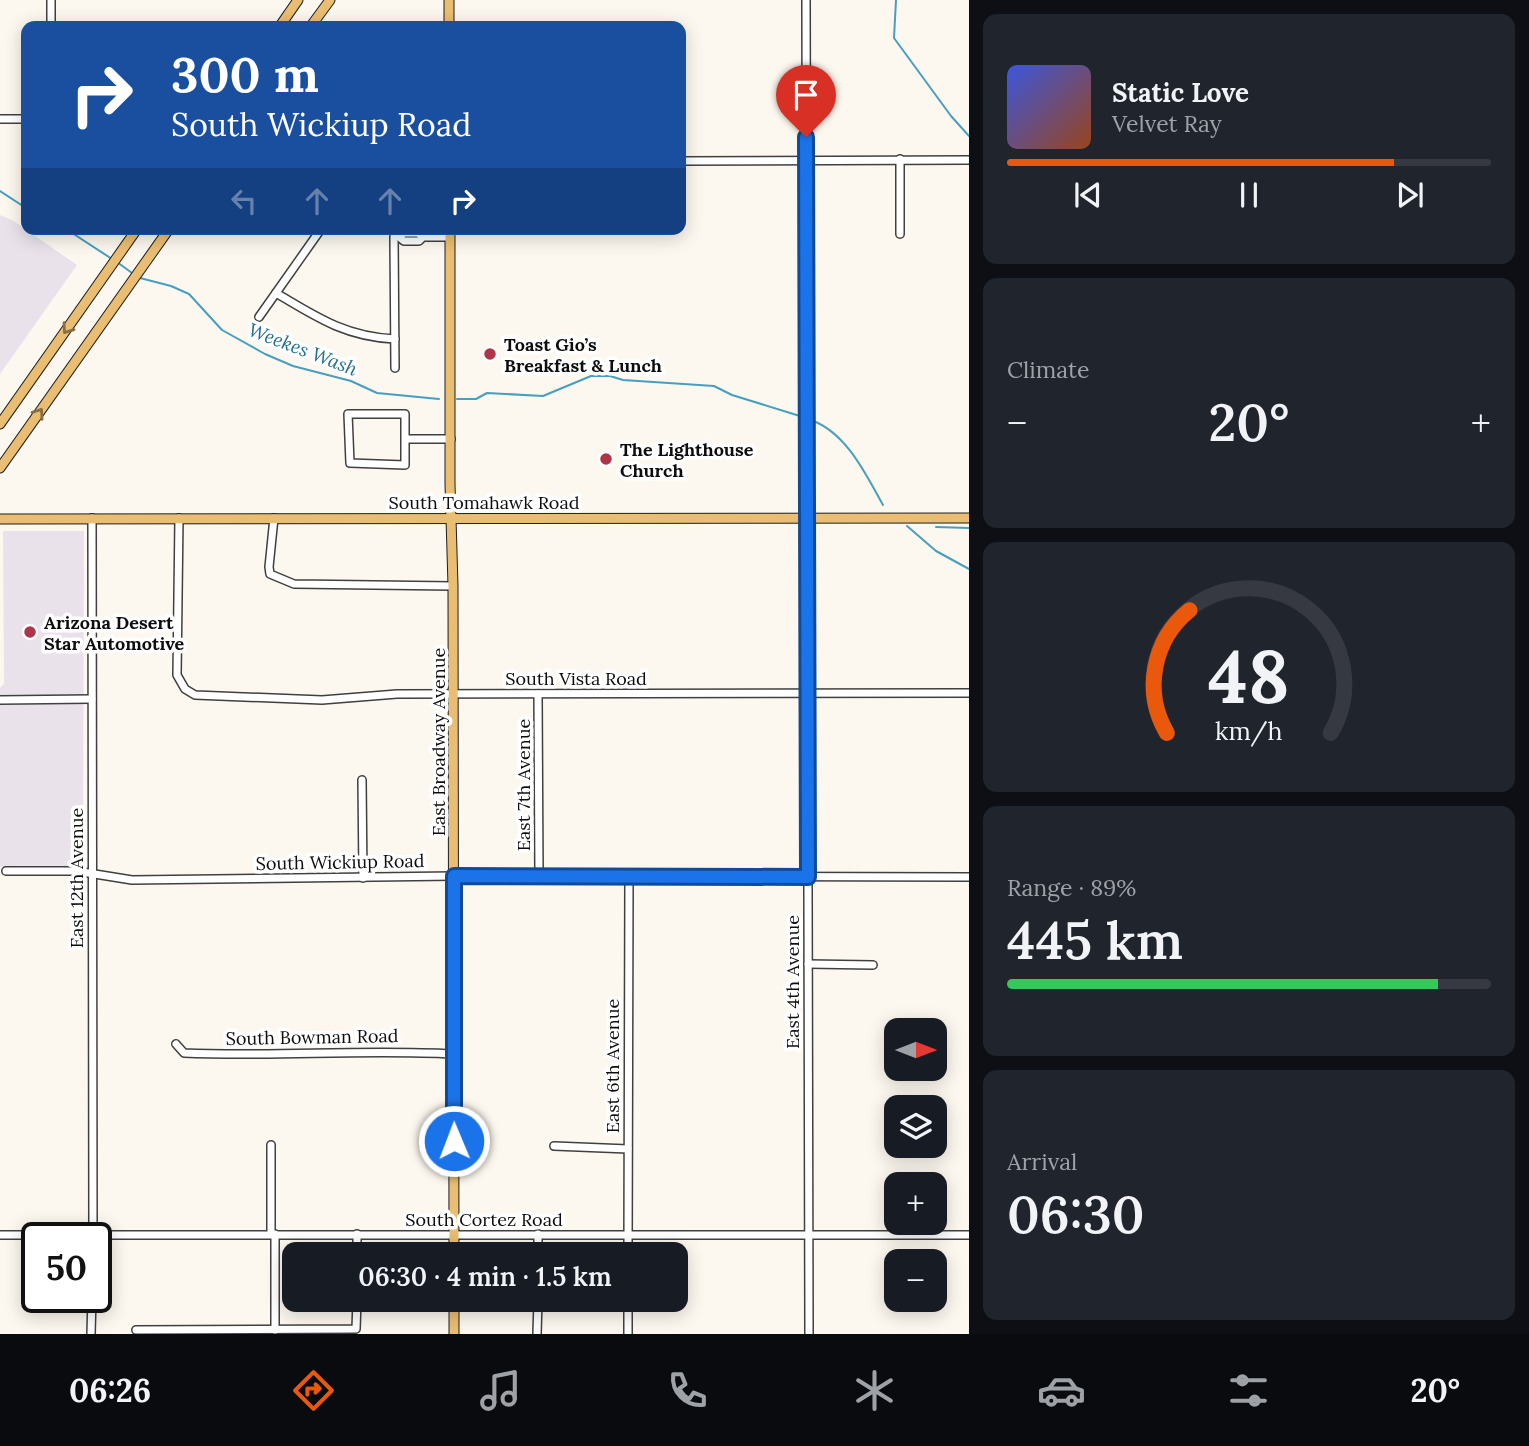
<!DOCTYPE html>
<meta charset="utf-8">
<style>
:root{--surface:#171b24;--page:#20242c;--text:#f1f3f6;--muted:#9ea1a6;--line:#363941;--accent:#ea580c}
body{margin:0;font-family:Lora,serif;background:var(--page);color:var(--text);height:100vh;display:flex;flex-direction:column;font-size:26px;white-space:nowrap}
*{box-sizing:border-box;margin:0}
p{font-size:23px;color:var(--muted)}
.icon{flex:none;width:38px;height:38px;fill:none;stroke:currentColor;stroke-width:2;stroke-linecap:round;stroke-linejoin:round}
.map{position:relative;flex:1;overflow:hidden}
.side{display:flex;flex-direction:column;gap:14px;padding:14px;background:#0d0f14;width:560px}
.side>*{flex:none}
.banner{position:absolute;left:21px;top:21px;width:665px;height:214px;border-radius:14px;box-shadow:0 4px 18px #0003;background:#1a4fa0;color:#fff;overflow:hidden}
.needle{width:46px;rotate:90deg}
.fabs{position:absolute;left:884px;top:1018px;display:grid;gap:14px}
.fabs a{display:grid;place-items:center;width:63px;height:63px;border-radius:14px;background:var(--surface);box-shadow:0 4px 18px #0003;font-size:35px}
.speed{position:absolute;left:21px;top:1222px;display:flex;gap:14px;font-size:35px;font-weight:700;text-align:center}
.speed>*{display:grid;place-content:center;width:91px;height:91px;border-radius:50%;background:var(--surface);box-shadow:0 4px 18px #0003;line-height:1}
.speed .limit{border:4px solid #111;border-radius:10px;background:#fff;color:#111}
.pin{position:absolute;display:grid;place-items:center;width:60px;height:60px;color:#fff;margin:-72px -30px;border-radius:50% 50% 50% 0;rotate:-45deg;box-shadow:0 0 7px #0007}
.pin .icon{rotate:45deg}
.me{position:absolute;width:77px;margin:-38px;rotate:359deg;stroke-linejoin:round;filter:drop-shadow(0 0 5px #0008)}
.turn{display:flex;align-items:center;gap:24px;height:147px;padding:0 35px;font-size:32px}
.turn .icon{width:91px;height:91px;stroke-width:2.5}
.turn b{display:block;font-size:49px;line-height:60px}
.lanes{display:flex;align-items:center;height:66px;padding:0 35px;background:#0003;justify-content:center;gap:35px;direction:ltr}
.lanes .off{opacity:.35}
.big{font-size:52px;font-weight:600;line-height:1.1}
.side .tile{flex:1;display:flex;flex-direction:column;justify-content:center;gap:10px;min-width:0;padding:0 24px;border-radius:14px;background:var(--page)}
.side .dial{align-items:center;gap:0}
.dial svg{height:182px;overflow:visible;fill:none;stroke:var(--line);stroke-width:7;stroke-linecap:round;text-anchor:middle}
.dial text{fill:var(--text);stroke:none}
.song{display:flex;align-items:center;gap:21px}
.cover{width:84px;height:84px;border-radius:10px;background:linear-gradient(135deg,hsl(230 70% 55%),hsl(20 70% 35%))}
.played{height:7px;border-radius:4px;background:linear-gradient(90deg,var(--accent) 80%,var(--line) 80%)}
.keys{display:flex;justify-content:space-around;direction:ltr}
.heat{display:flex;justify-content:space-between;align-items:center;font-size:38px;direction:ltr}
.charge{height:10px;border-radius:5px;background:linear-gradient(90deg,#34c759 89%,var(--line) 0)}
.trip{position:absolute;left:282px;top:1242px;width:406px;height:70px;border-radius:14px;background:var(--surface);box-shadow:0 4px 18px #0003;font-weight:600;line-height:70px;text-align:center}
.menu{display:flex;height:112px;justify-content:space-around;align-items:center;background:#090b0e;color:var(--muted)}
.menu .icon{width:49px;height:49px}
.menu .selected{color:var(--accent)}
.menu b{font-size:32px;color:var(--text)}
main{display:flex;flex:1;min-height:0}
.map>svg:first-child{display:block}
.industrial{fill:#e9e2eb}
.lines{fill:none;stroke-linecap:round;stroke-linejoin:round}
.stream{stroke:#479ebe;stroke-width:2}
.minor-casing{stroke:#404040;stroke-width:10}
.major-casing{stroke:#1e1e1e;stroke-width:11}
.minor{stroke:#fff;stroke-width:7}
.major{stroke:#eabe72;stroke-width:9}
.oneway{stroke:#876e45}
.route-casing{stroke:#114b97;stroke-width:18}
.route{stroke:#1a73e8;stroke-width:12}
.poi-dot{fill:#ae3449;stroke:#fff;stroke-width:2.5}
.labels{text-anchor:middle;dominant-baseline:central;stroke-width:7;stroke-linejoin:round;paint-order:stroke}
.poi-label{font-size:18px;font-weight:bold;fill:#0d0d0d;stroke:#fff;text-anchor:start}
.street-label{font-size:18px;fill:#0d0d0d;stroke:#fff}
.water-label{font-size:19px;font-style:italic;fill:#246f91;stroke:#fff}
</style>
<main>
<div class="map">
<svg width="969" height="1334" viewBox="0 0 969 1334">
<rect width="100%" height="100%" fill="#fdf8ef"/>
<g class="industrial">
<path d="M0,215L12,220L77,265L0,374Z"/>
<path d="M3,531H84L83,867H0V688L4,684Z"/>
</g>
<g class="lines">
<g class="stream">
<path d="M896,0L894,38L951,116L969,136"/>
<path d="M0,191L26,208"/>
<path d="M66,229L112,259"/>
<path d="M117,262L132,273"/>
<path d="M140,278L171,286L189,294L222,330L265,354L293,366L351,381L377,393L439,399"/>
<path d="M457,399H476L487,393L543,396L591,376H610L623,380L714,386L732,395L803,417"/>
<path d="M811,420C847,433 866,475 883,505"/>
<path d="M907,526L936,551L969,569"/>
<path d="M936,527L969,528"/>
</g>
<g class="minor-casing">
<g id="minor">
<path d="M806,0L809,1334"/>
<path d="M51,26V0"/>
<path d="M0,119H26"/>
<path d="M681,161L969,160"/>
<path d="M900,234V159"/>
<path d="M394,237L395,368"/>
<path d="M423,237L418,233H404L399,237L404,241H419L423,237H450"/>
<path d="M276,293C316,317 346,337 395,339"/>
<path d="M259,317L321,229"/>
<path d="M348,414H405V465L350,463Z"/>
<path d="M407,439H451"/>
<path d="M92,518L93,1237"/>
<path d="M179,518L177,675L185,689L195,695L322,700L397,694L969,693"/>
<path d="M274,518L269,567L270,574L294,584L453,586"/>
<path d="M538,694L539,876"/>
<path d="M0,700L92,699"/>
<path d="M362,780L363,878"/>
<path d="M6,871H76L132,880L454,876L969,877"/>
<path d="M808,964L873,965"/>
<path d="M176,1044L184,1053C274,1057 363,1049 453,1054"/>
<path d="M554,1146L628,1149"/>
<path d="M271,1234V1145"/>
<path d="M0,1235H969"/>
<path d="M357,1255V1234"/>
<path d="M538,1255V1234"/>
<path d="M628,1255L629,876"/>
<path d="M136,1330L356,1329L357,1300"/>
<path d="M275,1330V1234"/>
<path d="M91,1334L92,1297"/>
<path d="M537,1334L538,1300"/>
<path d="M628,1334V1300"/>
</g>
</g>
<g class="major-casing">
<g id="major">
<path d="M449,0V26"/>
<path d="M280,26L298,0"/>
<path d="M311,26L330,0"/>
<path d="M450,229V484L453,586L454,1255"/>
<path d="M0,424L137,229"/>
<path d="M0,468L169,229"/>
<path d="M0,519L969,518"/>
<path d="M454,1334V1300"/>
</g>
</g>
<use href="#minor" class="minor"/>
<use href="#major" class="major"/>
</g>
<defs><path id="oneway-chevron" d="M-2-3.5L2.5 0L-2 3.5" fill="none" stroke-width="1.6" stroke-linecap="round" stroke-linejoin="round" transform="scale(1.75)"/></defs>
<g class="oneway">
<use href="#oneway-chevron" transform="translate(67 329) rotate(125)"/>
<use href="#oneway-chevron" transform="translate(39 413) rotate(-55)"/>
</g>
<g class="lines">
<g class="route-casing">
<path id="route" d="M454,1141V876L808,877L806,137"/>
</g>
<use href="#route" class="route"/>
</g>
<g class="poi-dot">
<circle cx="490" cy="354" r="7"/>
<circle cx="606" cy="459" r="7"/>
<circle cx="30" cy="632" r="7"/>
</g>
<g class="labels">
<g class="poi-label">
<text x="504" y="344">Toast Gio’s<tspan x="504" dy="21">Breakfast &amp; Lunch</tspan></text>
<text x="620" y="449">The Lighthouse<tspan x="620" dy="21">Church</tspan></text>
<text x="44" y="622">Arizona Desert<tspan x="44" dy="21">Star Automotive</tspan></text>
</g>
<g class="street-label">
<text x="484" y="502">South Tomahawk Road</text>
<text x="576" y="678">South Vista Road</text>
<text transform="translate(438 742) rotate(-90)">East Broadway Avenue</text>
<text transform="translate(523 785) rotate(-90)">East 7th Avenue</text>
<text transform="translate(340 862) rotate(-1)">South Wickiup Road</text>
<text transform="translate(76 878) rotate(-90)">East 12th Avenue</text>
<text transform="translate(792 982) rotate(-90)">East 4th Avenue</text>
<text transform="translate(312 1037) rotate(-1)">South Bowman Road</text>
<text transform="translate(612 1066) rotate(-90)">East 6th Avenue</text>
<text x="484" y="1219">South Cortez Road</text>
</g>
<g class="water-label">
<text transform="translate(303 349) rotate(21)">Weekes Wash</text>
</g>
</g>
</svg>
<div class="fabs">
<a><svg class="needle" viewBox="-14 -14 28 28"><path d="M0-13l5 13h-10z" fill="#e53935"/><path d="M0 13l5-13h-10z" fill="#9ea1a6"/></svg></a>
<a><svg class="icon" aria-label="layers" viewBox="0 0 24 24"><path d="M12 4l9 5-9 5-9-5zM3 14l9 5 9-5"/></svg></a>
<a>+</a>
<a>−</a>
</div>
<div class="speed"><div class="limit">50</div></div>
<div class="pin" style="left:806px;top:137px;background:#d93025"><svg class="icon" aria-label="arrive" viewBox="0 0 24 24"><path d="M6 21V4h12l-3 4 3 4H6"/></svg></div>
<svg class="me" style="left:454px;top:1141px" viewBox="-20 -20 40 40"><circle r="17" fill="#1a73e8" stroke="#fff" stroke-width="3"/><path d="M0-11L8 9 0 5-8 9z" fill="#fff"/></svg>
<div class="trip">06:30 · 4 min · 1.5 km</div>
<div class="banner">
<div class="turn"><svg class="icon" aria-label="right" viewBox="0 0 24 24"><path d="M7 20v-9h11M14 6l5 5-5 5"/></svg><div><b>300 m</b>South Wickiup Road</div></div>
<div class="lanes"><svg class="icon off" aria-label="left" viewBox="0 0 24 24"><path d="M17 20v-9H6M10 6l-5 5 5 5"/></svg><svg class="icon off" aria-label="ahead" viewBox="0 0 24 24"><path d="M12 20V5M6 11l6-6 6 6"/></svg><svg class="icon off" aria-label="ahead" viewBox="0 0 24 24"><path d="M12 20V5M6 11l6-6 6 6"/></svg><svg class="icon" aria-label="right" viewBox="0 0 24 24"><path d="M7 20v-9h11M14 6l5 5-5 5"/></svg></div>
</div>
</div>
<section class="side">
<div class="tile">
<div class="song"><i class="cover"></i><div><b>Static Love</b><p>Velvet Ray</p></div></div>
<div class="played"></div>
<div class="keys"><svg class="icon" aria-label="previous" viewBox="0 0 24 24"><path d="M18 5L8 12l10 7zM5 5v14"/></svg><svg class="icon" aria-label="pause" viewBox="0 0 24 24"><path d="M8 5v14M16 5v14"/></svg><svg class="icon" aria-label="next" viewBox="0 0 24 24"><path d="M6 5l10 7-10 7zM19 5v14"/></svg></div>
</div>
<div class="tile"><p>Climate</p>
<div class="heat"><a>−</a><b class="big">20°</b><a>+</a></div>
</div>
<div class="tile dial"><svg viewBox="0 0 100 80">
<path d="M14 69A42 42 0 1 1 86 69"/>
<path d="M14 69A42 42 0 0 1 24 15" stroke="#ea580c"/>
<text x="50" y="56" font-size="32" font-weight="700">48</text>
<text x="50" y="72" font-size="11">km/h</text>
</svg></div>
<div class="tile"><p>Range · 89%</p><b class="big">445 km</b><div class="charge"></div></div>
<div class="tile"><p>Arrival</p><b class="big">06:30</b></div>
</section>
</main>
<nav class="menu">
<b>06:26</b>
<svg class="icon selected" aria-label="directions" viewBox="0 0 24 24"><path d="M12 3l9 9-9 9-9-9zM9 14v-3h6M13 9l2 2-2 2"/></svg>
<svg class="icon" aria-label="music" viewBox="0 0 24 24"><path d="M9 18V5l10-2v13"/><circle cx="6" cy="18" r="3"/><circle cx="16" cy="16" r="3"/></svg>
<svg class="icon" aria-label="phone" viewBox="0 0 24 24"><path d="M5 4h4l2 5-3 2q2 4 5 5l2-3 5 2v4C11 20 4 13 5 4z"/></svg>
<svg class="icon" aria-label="climate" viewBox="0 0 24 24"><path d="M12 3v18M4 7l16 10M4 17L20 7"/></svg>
<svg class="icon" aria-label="car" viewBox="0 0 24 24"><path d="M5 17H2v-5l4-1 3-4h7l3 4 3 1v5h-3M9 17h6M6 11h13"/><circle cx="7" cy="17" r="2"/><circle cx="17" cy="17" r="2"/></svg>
<svg class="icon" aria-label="filters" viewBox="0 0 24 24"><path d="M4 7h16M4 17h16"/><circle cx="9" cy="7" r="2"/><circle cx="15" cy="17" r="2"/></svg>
<b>20°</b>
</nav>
